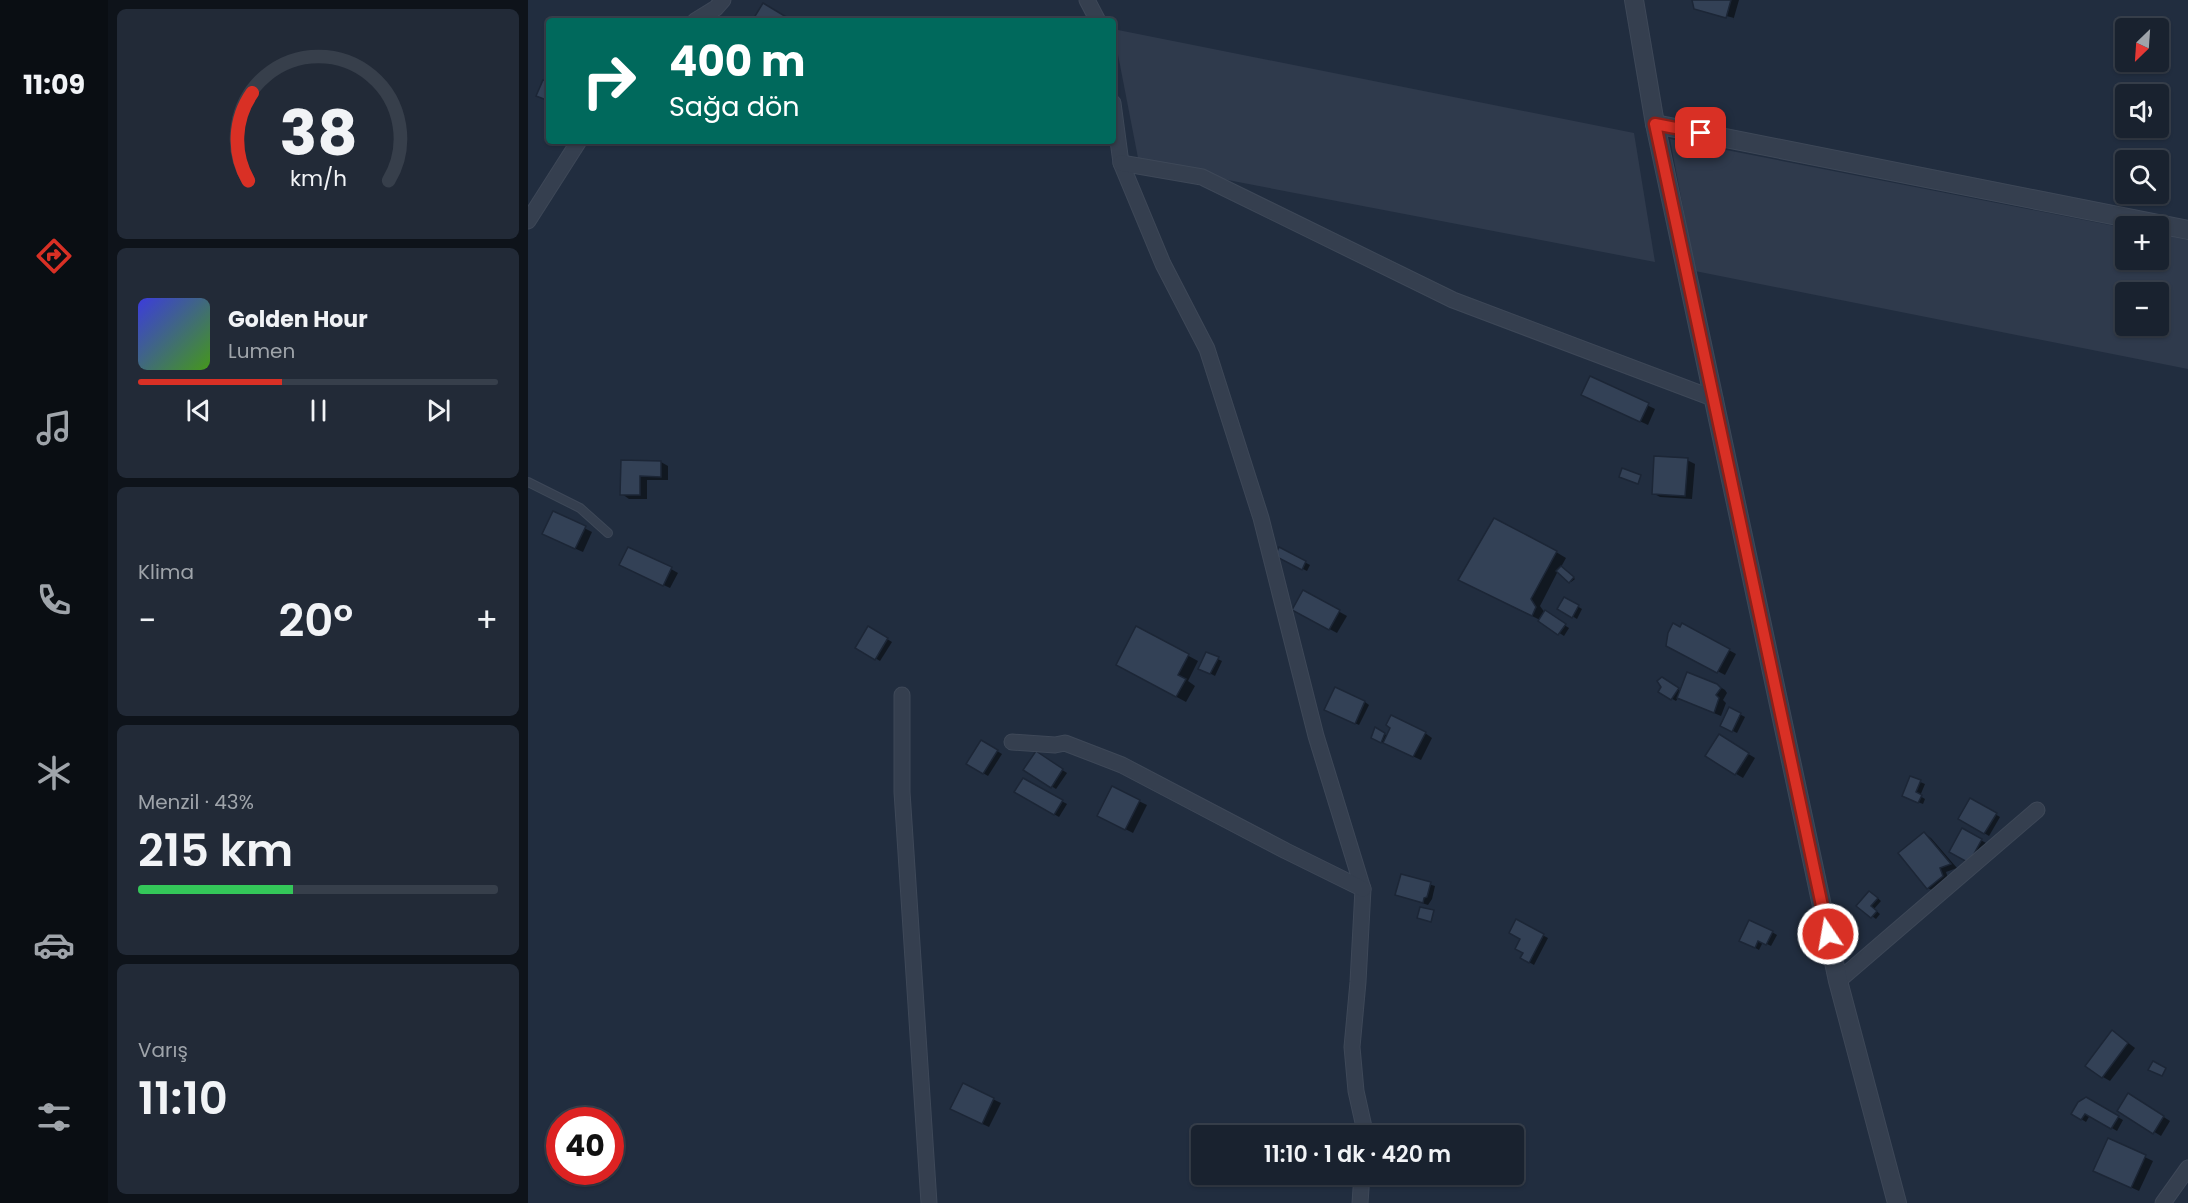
<!DOCTYPE html>
<html lang="tr">
<meta charset="utf-8">
<style>
:root{--surface:#19222f;--page:#222a37;--text:#f1f3f6;--muted:#9fa4aa;--line:#373f4b;--accent:#d93025}
body{margin:0;font-family:Poppins,sans-serif;background:var(--page);color:var(--text);height:100vh;display:flex;flex-direction:column;font-size:22px;white-space:nowrap}
*{box-sizing:border-box;margin:0}
p{font-size:20px;color:var(--muted)}
.icon{flex:none;width:33px;height:33px;fill:none;stroke:currentColor;stroke-width:2;stroke-linecap:round;stroke-linejoin:round}
.map{position:relative;flex:1;overflow:hidden}
.side{display:flex;flex-direction:column;gap:9px;padding:9px;background:#0e131a;width:420px}
.side>*{flex:none}
.banner{position:absolute;left:18px;top:18px;width:570px;height:126px;border-radius:6px;box-shadow:0 2px 4px #0004,0 0 0 2px var(--line);background:#00695c;color:#fff;overflow:hidden}
.needle{width:39px;rotate:205deg}
.fabs{position:absolute;left:1587px;top:18px;display:grid;gap:12px}
.fabs a{display:grid;place-items:center;width:54px;height:54px;border-radius:6px;background:var(--surface);box-shadow:0 2px 4px #0004,0 0 0 2px var(--line);font-size:30px}
.speed{position:absolute;left:18px;top:1107px;display:flex;gap:12px;font-size:30px;font-weight:700;text-align:center}
.speed>*{display:grid;place-content:center;width:78px;height:78px;border-radius:50%;background:var(--surface);box-shadow:0 2px 4px #0004,0 0 0 2px var(--line);line-height:1}
.speed .limit{border:9px solid #d22;background:#fff;color:#111}
.pin{position:absolute;display:grid;place-items:center;width:51px;height:51px;color:#fff;margin:-26px;border-radius:12px;box-shadow:0 3px 9px #0006}
.me{position:absolute;width:66px;margin:-33px;rotate:348deg;stroke-linejoin:round;filter:drop-shadow(0 0 4px #0008)}
.turn{display:flex;align-items:center;gap:21px;height:126px;padding:0 24px;font-size:27px}
.turn .icon{width:78px;height:78px;stroke-width:2.5}
.turn b{display:block;font-size:42px;line-height:51px}
.big{font-size:45px;font-weight:600;line-height:1.1}
.side .tile{flex:1;display:flex;flex-direction:column;justify-content:center;gap:9px;min-width:0;padding:0 21px;border-radius:9px;background:var(--page)}
.side .dial{align-items:center;gap:0}
.dial svg{height:156px;overflow:visible;fill:none;stroke:var(--line);stroke-width:7;stroke-linecap:round;text-anchor:middle}
.dial text{fill:var(--text);stroke:none}
.song{display:flex;align-items:center;gap:18px}
.cover{width:72px;height:72px;border-radius:9px;background:linear-gradient(135deg,hsl(240 70% 55%),hsl(100 70% 35%))}
.played{height:6px;border-radius:3px;background:linear-gradient(90deg,var(--accent) 40%,var(--line) 40%)}
.keys{display:flex;justify-content:space-around;direction:ltr}
.heat{display:flex;justify-content:space-between;align-items:center;font-size:33px;direction:ltr}
.charge{height:9px;border-radius:4px;background:linear-gradient(90deg,#34c759 43%,var(--line) 0)}
.trip{position:absolute;left:663px;top:1125px;width:333px;height:60px;border-radius:6px;background:var(--surface);box-shadow:0 2px 4px #0004,0 0 0 2px var(--line);font-weight:600;line-height:60px;text-align:center}
main{display:flex;flex:1;min-height:0}
.tabs{display:flex;flex-direction:column;width:108px;justify-content:space-around;align-items:center;background:#0a0e13;color:var(--muted)}
.tabs .icon{width:42px;height:42px}
.tabs .on{color:var(--accent)}
.tabs b{font-size:27px;color:var(--text)}
.map>svg:first-child{display:block}
.airport{fill:#2f3a4c;fill-rule:evenodd}
.shadow{fill:#0007}
.building{fill:#334156;stroke:#1c2636;stroke-width:1.5}
.lines{fill:none;stroke-linecap:round;stroke-linejoin:round}
.service-casing{stroke:#3e4858;stroke-width:10}
.minor-casing{stroke:#3e4858;stroke-width:17}
.tertiary-casing{stroke:#3e4858;stroke-width:20}
.service{stroke:#353f4f;stroke-width:8}
.minor{stroke:#353f4f;stroke-width:15}
.tertiary{stroke:#353f4f;stroke-width:18}
.route-casing{stroke:#8d1f18;stroke-width:15}
.route{stroke:#d93025;stroke-width:10}
</style>
<main>
<nav class="tabs">
<b>11:09</b>
<svg class="icon on" aria-label="directions" viewBox="0 0 24 24"><path d="M12 3l9 9-9 9-9-9zM9 14v-3h6M13 9l2 2-2 2"/></svg>
<svg class="icon" aria-label="music" viewBox="0 0 24 24"><path d="M9 18V5l10-2v13"/><circle cx="6" cy="18" r="3"/><circle cx="16" cy="16" r="3"/></svg>
<svg class="icon" aria-label="phone" viewBox="0 0 24 24"><path d="M5 4h4l2 5-3 2q2 4 5 5l2-3 5 2v4C11 20 4 13 5 4z"/></svg>
<svg class="icon" aria-label="climate" viewBox="0 0 24 24"><path d="M12 3v18M4 7l16 10M4 17L20 7"/></svg>
<svg class="icon" aria-label="car" viewBox="0 0 24 24"><path d="M5 17H2v-5l4-1 3-4h7l3 4 3 1v5h-3M9 17h6M6 11h13"/><circle cx="7" cy="17" r="2"/><circle cx="17" cy="17" r="2"/></svg>
<svg class="icon" aria-label="filters" viewBox="0 0 24 24"><path d="M4 7h16M4 17h16"/><circle cx="9" cy="7" r="2"/><circle cx="15" cy="17" r="2"/></svg>
</nav>
<section class="side">
<div class="tile dial"><svg viewBox="0 0 100 80">
<path d="M14 69A42 42 0 1 1 86 69"/>
<path d="M14 69A42 42 0 0 1 16 24" stroke="#d93025"/>
<text x="50" y="56" font-size="32" font-weight="700">38</text>
<text x="50" y="72" font-size="11">km/h</text>
</svg></div>
<div class="tile">
<div class="song"><i class="cover"></i><div><b>Golden Hour</b><p>Lumen</p></div></div>
<div class="played"></div>
<div class="keys"><svg class="icon" aria-label="previous" viewBox="0 0 24 24"><path d="M18 5L8 12l10 7zM5 5v14"/></svg><svg class="icon" aria-label="pause" viewBox="0 0 24 24"><path d="M8 5v14M16 5v14"/></svg><svg class="icon" aria-label="next" viewBox="0 0 24 24"><path d="M6 5l10 7-10 7zM19 5v14"/></svg></div>
</div>
<div class="tile"><p>Klima</p>
<div class="heat"><a>−</a><b class="big">20°</b><a>+</a></div>
</div>
<div class="tile"><p>Menzil · 43%</p><b class="big">215 km</b><div class="charge"></div></div>
<div class="tile"><p>Varış</p><b class="big">11:10</b></div>
</section>
<div class="map">
<svg width="1660" height="1203" viewBox="0 0 1660 1203">
<rect width="100%" height="100%" fill="#212d3f"/>
<g class="airport">
<path d="M585,29L1106,133L1127,262L611,163Z"/>
<path d="M1142,139L1597,228L1598,260H1630L1631,234L1660,240V369L1167,271ZM1598,292H1630V326H1598Z"/>
</g>
<g class="shadow">
<path d="M1165,0H1211L1205,21L1206,18L1172,9V11L1167,8Z"/>
<path d="M1063,378L1127,409L1120,425L1062,398Z"/>
<path d="M1159,460L1167,464L1164,499L1132,497L1125,493Z"/>
<path d="M94,462H133L140,466V480H119V499H101L94,494Z"/>
<path d="M26,513L64,532L55,552L23,538Z"/>
<path d="M752,549L782,565L779,571L749,556Z"/>
<path d="M1028,552L1038,558L1033,567L1047,579L1043,582L1030,571L1012,606L1017,613L1041,628L1036,636L1012,620L942,585Z"/>
<path d="M100,568L143,569L150,573L142,588Z"/>
<path d="M776,592L819,616L809,633L766,610Z"/>
<path d="M1037,599L1054,609L1049,619L1031,608Z"/>
<path d="M1155,625L1208,654L1197,675L1140,645Z"/>
<path d="M341,628L364,642L352,661L329,647Z"/>
<path d="M609,628L670,661L660,681L667,686L658,702L599,670Z"/>
<path d="M679,654L694,661L687,676L672,668Z"/>
<path d="M1134,679L1153,691L1189,685L1197,690L1199,693L1195,700L1198,703L1193,716L1150,698L1148,701L1132,692L1135,687Z"/>
<path d="M837,702L841,705L831,725L803,712Z"/>
<path d="M1202,709L1217,717L1209,733L1193,725Z"/>
<path d="M848,730L860,736L897,733L904,738L893,760L845,738Z"/>
<path d="M1191,736L1227,758L1215,778L1179,756Z"/>
<path d="M454,742L474,754L460,776L440,764Z"/>
<path d="M508,753L539,773L528,789L497,770Z"/>
<path d="M1383,778L1397,784L1392,796L1397,799L1395,804L1380,798Z"/>
<path d="M495,780L539,804L531,817L488,792Z"/>
<path d="M584,788L619,805L605,833L578,819Z"/>
<path d="M1443,800L1472,817L1461,836L1432,818Z"/>
<path d="M1435,830L1458,843L1446,865Z"/>
<path d="M1396,833L1403,838L1429,868L1418,872L1421,881L1407,892L1400,888Z"/>
<path d="M874,876L907,886L904,899L900,905L869,895Z"/>
<path d="M1346,895L1353,901L1346,909L1352,914L1348,919L1330,906Z"/>
<path d="M989,922L1020,938L1006,965L994,958L997,953Z"/>
<path d="M1244,932L1249,935L1243,946L1235,942L1231,950L1213,940Z"/>
<path d="M1591,1036L1607,1048L1582,1081L1575,1077Z"/>
<path d="M435,1085L473,1103L461,1127L431,1113Z"/>
<path d="M1601,1095L1642,1121L1633,1136L1591,1110Z"/>
<path d="M1558,1099L1595,1120L1589,1131L1562,1115L1558,1122L1545,1114Z"/>
<path d="M1581,1140L1625,1161L1611,1191L1574,1174Z"/>
</g>
<g class="building">
<path d="M1164,0H1203L1198,18L1166,9Z"/>
<path d="M235,3L265,21H224Z"/>
<path d="M15,80L21,82V101L8,96Z"/>
<path d="M1062,376L1121,403L1112,422L1053,395Z"/>
<path d="M1126,456L1160,458L1157,496L1124,494Z"/>
<path d="M93,460L133,461V477L112,476V495H92Z"/>
<path d="M1094,468L1113,475L1110,484L1091,477Z"/>
<path d="M25,511L58,526L47,549L14,534Z"/>
<path d="M966,518L1029,551L1003,599L1008,607L1004,616L930,580Z"/>
<path d="M100,547L144,567L135,586L91,565Z"/>
<path d="M751,547L778,561L774,570L747,556Z"/>
<path d="M1033,566L1046,577L1041,583L1028,571Z"/>
<path d="M775,590L812,610L801,630L764,610Z"/>
<path d="M1036,597L1051,605L1044,618L1029,609Z"/>
<path d="M1017,610L1038,624L1030,635L1010,621Z"/>
<path d="M1145,623L1152,627L1154,623L1202,649L1189,673L1138,646L1140,633Z"/>
<path d="M340,626L360,638L347,660L327,648Z"/>
<path d="M608,626L661,654L650,675L658,679L648,697L588,665Z"/>
<path d="M678,652L691,657L682,674L670,669Z"/>
<path d="M1159,672L1189,684L1193,688L1188,695L1191,698L1186,713L1149,698Z"/>
<path d="M1134,677L1151,688L1143,700L1130,692L1133,687L1129,681Z"/>
<path d="M807,687L837,701L827,724L796,710Z"/>
<path d="M1201,707L1213,713L1204,732L1192,726Z"/>
<path d="M863,715L898,732L885,757L855,743L862,728L858,725Z"/>
<path d="M847,727L857,733L853,743L843,738Z"/>
<path d="M1191,734L1221,753L1207,775L1177,756Z"/>
<path d="M453,740L470,750L455,774L438,764Z"/>
<path d="M508,751L535,769L523,788L495,770Z"/>
<path d="M1382,776L1393,780L1388,792L1394,795L1390,803L1374,796Z"/>
<path d="M495,778L535,800L526,815L486,792Z"/>
<path d="M584,786L612,800L597,830L569,816Z"/>
<path d="M1442,798L1469,813L1456,834L1430,819Z"/>
<path d="M1434,828L1454,839L1441,863L1421,852Z"/>
<path d="M1396,832L1423,864L1412,868L1415,876L1399,889L1370,853Z"/>
<path d="M873,874L903,882L899,897L896,898L895,903L867,895Z"/>
<path d="M1341,891L1350,898L1343,906L1349,911L1343,918L1328,906Z"/>
<path d="M892,907L906,910L903,922L889,918Z"/>
<path d="M988,919L1016,934L1001,963L992,958L995,953L987,949L992,939L981,933Z"/>
<path d="M1221,920L1245,931L1238,945L1230,941L1227,948L1211,941Z"/>
<path d="M1584,1030L1600,1043L1574,1078L1557,1066Z"/>
<path d="M1625,1061L1638,1068L1634,1076L1620,1070Z"/>
<path d="M435,1083L466,1098L454,1124L422,1109Z"/>
<path d="M1600,1093L1636,1116L1625,1134L1589,1111Z"/>
<path d="M1558,1097L1591,1116L1583,1129L1557,1114L1553,1120L1543,1114L1550,1102Z"/>
<path d="M1580,1138L1618,1155L1603,1188L1565,1171Z"/>
</g>
<g class="lines">
<g class="service-casing">
<path id="service" d="M0,482L52,508L80,533"/>
</g>
<g class="minor-casing">
<g id="minor">
<path d="M559,0L570,21"/>
<path d="M167,21L188,8L195,0"/>
<path d="M585,103L593,163L635,264L679,349L733,518L788,736L835,889L830,982L824,1047L828,1091L836,1127L835,1136"/>
<path d="M593,163L674,177L925,300L1187,399"/>
<path d="M0,221L51,141"/>
<path d="M374,695V792L401,1203"/>
<path d="M484,742L527,745L537,743L594,765L758,851L835,889"/>
<path d="M1310,981L1509,810"/>
<path d="M832,1203L834,1174"/>
<path d="M1635,1203L1660,1168"/>
</g>
</g>
<g class="tertiary-casing">
<g id="tertiary">
<path d="M1106,0L1127,124L1310,981L1369,1203"/>
<path d="M1127,124L1660,230"/>
</g>
</g>
<use href="#service" class="service"/>
<use href="#minor" class="minor"/>
<use href="#tertiary" class="tertiary"/>
</g>
<g class="lines">
<g class="route-casing">
<path id="route" d="M1173,133L1127,124L1300,934"/>
</g>
<use href="#route" class="route"/>
</g>
</svg>
<div class="fabs">
<a><svg class="needle" viewBox="-14 -14 28 28"><path d="M0-13l5 13h-10z" fill="#e53935"/><path d="M0 13l5-13h-10z" fill="#9fa4aa"/></svg></a>
<a><svg class="icon" aria-label="sound" viewBox="0 0 24 24"><path d="M4 9h4l5-4v14l-5-4H4zM17 9q2 3 0 6"/></svg></a>
<a><svg class="icon" aria-label="search" viewBox="0 0 24 24"><circle cx="10" cy="10" r="6"/><path d="M15 15l6 6"/></svg></a>
<a>+</a>
<a>−</a>
</div>
<div class="speed"><div class="limit">40</div></div>
<div class="pin" style="left:1173px;top:133px;background:#d93025"><svg class="icon" aria-label="arrive" viewBox="0 0 24 24"><path d="M6 21V4h12l-3 4 3 4H6"/></svg></div>
<svg class="me" style="left:1300px;top:934px" viewBox="-20 -20 40 40"><circle r="17" fill="#d93025" stroke="#fff" stroke-width="3"/><path d="M0-11L8 9 0 5-8 9z" fill="#fff"/></svg>
<div class="trip">11:10 · 1 dk · 420 m</div>
<div class="banner">
<div class="turn"><svg class="icon" aria-label="right" viewBox="0 0 24 24"><path d="M7 20v-9h11M14 6l5 5-5 5"/></svg><div><b>400 m</b>Sağa dön</div></div>
</div>
</div>
</main>
